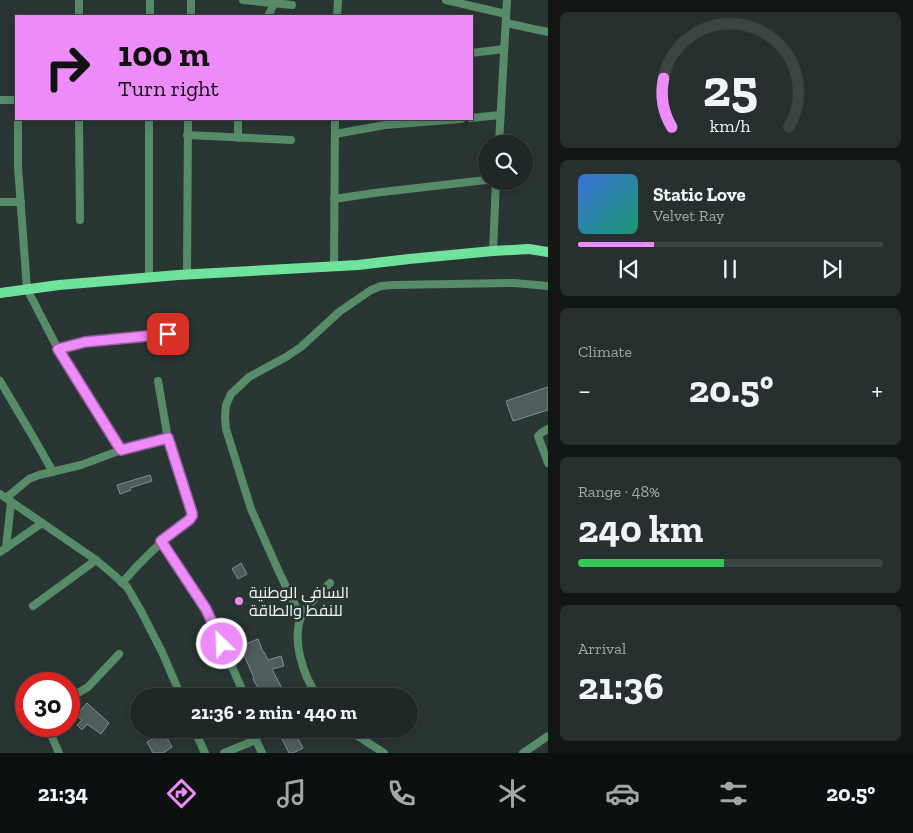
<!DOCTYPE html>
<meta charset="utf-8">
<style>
:root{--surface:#202827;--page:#28302f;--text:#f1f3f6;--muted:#a2a6a7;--line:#3d4444;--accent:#ed8cf9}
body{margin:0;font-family:"Zilla Slab",Cairo,serif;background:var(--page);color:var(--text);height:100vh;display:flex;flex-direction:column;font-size:19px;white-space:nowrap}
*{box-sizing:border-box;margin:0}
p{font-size:16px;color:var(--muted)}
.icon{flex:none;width:28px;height:28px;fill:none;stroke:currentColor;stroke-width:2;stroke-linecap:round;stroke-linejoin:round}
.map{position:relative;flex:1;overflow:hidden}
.side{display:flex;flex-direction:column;gap:12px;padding:12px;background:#121615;width:365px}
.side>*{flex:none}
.banner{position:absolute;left:15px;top:15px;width:458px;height:105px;border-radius:0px;box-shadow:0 2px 12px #0003,0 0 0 1px var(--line);background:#ed8cf9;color:#111;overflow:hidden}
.buttons{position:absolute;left:478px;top:135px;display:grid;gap:10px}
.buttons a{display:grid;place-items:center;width:55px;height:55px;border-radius:50%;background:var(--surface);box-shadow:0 2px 12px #0003,0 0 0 1px var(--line);font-size:25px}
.speed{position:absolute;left:15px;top:672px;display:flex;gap:10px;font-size:25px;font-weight:700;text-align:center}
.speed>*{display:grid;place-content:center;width:65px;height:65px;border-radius:50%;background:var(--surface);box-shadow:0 2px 12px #0003,0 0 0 1px var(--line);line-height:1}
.speed .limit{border:8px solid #d22;background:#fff;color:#111}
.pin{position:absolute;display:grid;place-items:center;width:42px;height:42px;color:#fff;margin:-21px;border-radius:10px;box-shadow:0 2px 8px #0006}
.me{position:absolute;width:55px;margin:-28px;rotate:336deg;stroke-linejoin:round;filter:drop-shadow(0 0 4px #0008)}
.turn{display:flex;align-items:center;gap:18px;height:105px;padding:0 20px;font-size:22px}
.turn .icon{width:65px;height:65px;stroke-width:2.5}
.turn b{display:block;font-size:35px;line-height:42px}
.big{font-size:38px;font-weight:800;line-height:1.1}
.side .widget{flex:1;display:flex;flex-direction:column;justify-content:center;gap:8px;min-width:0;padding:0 18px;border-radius:8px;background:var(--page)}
.side .dial{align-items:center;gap:0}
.dial svg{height:130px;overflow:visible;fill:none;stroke:var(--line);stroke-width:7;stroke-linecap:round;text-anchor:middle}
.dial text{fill:var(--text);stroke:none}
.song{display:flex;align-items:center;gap:15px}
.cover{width:60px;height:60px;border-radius:8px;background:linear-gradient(135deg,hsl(220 70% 55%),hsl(160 70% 35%))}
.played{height:5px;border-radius:2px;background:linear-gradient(90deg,var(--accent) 25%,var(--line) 25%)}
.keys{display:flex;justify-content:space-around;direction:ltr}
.heat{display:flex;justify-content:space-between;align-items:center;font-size:28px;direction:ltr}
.charge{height:8px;border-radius:4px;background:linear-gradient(90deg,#34c759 48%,var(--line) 0)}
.trip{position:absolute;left:130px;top:688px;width:288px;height:50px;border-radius:25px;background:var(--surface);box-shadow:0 2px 12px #0003,0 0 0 1px var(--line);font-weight:800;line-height:50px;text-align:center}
.dock{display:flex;height:80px;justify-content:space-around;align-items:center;background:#0d1010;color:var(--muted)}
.dock .icon{width:35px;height:35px}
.dock .active{color:var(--accent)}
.dock b{font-size:22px;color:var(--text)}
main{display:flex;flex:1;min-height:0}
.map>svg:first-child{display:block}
.building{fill:#505d5f;stroke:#818f92}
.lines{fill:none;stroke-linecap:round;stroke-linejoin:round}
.minor{stroke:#578c68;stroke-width:8}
.major{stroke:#6fe39b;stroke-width:10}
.route-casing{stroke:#9a5ba2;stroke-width:12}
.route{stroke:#ed8cf9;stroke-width:9}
.poi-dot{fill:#ed8cf9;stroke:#2a3634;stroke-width:2}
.labels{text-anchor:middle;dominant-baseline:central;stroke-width:5;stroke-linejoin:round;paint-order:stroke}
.poi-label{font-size:16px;fill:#eef6f4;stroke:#2a3634;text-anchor:start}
</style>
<main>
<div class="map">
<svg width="548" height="753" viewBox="0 0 548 753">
<rect width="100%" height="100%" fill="#2a3634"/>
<g class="building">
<path d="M548,387V410L513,421L506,401Z"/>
<path d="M150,475L152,481L130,488L131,490L120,494L117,485Z"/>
<path d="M241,563L247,574L238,579L232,569Z"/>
<path d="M258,639L263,652H264L268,660L281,656L284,666L272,669L286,696H260L256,689L258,688L253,679L254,678L240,646Z"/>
<path d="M87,703L109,723L101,734L87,724L82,730L77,725L82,720L76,715Z"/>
<path d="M157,729H170L174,734L167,738L172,747L163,753H153L147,742L160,734Z"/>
<path d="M277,729H293L303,748L293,753H289Z"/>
</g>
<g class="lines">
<g class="minor">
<path d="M79,0V16"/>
<path d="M243,0L292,5"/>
<path d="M446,0L506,14"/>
<path d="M150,16V0"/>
<path d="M191,16V0"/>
<path d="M268,16L273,6L274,0"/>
<path d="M337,16L338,0"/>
<path d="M506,23L548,32"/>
<path d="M471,53L504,49"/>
<path d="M0,100H16"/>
<path d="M471,118L500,115"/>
<path d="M18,119V167L27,289L58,349L121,450"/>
<path d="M79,119L80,220"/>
<path d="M238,119V138"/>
<path d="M335,134L385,125L461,119"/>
<path d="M187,135L291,140"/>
<path d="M499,144L507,0"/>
<path d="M334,199L374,193L486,180"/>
<path d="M0,202H21"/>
<path d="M493,251L496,181"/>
<path d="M334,266L335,119"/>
<path d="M187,275L188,119"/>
<path d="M149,278V119"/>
<path d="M58,349L85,342L168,334"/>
<path d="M0,381L32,435L53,472"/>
<path d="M548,429L541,433L538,436L548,463"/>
<path d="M0,494L96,560L114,575L127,587L141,611L162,652L181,696"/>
<path d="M6,498L29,479L39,475L81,465L121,450L168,439"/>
<path d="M161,541L206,609L245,696"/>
<path d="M6,548L11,502"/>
<path d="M0,552L42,523"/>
<path d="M122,583C142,559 164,539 189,520L192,517L190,508L168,439L158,381"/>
<path d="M33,606L96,560"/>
<path d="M301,617L279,572L251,509L226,429L225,417L226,405L231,394L249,377L286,357L301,347L339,312L371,290L381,286L393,285L514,283L548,286"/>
<path d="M318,696C303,677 291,638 302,615C309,603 320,593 330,583"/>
<path d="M69,698L88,687L119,654"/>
<path d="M48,726L49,730L59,753"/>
<path d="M194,729L205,753"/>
<path d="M255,729L256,740"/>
<path d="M347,729L384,753"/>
<path d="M224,753L256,740L262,753"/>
<path d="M523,753L548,736"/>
</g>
<path class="major" d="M0,293L59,285L178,275L358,265L409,259L493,251L529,249L548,252"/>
</g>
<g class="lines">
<g class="route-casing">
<path id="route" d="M168,334L85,342L58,349L121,450L168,438L192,513V516L189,520L161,541L206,609L222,644"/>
</g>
<use href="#route" class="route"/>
</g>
<circle class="poi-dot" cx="239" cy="601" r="5"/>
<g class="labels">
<g class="poi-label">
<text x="249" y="592">السافي الوطنية<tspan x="249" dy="18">للنفط والطاقة</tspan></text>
</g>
</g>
</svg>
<div class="buttons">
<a><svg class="icon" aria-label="search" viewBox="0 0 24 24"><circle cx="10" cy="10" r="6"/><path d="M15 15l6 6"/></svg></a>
</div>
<div class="speed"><div class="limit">30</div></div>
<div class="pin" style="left:168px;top:334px;background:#d93025"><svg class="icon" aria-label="arrive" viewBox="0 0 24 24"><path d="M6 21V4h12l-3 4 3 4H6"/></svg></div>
<svg class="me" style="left:222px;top:644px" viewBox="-20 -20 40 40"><circle r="17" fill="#ed8cf9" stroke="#fff" stroke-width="3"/><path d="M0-11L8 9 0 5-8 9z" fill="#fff"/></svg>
<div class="trip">21:36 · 2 min · 440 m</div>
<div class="banner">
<div class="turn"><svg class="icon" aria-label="right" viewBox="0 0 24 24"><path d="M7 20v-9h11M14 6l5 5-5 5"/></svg><div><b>100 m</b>Turn right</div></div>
</div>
</div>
<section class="side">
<div class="widget dial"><svg viewBox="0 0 100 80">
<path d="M14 69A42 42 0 1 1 86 69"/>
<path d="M14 69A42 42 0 0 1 9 39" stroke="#ed8cf9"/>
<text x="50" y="56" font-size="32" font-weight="700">25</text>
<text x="50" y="72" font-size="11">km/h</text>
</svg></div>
<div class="widget">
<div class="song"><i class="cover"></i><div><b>Static Love</b><p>Velvet Ray</p></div></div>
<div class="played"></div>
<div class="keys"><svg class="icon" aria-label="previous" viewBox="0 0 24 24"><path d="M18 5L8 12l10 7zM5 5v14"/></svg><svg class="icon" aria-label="pause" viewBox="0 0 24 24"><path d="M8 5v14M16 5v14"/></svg><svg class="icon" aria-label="next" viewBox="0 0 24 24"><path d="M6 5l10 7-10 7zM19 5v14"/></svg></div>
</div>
<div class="widget"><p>Climate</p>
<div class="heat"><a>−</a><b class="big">20.5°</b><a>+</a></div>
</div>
<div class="widget"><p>Range · 48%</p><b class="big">240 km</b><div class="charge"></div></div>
<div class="widget"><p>Arrival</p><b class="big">21:36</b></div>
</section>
</main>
<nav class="dock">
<b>21:34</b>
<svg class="icon active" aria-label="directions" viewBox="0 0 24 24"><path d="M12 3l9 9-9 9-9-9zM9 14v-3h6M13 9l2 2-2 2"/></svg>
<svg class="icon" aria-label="music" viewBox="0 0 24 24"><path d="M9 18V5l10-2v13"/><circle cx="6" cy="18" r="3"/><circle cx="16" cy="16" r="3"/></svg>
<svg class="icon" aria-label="phone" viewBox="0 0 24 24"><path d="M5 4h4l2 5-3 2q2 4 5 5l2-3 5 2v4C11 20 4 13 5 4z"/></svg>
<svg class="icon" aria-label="climate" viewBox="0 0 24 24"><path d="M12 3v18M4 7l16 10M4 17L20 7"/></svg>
<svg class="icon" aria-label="car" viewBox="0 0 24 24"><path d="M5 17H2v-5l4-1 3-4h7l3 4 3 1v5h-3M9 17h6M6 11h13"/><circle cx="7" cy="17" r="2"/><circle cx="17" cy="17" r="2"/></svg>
<svg class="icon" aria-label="filters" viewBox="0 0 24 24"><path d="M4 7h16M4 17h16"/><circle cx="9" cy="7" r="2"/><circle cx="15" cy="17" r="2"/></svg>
<b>20.5°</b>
</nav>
